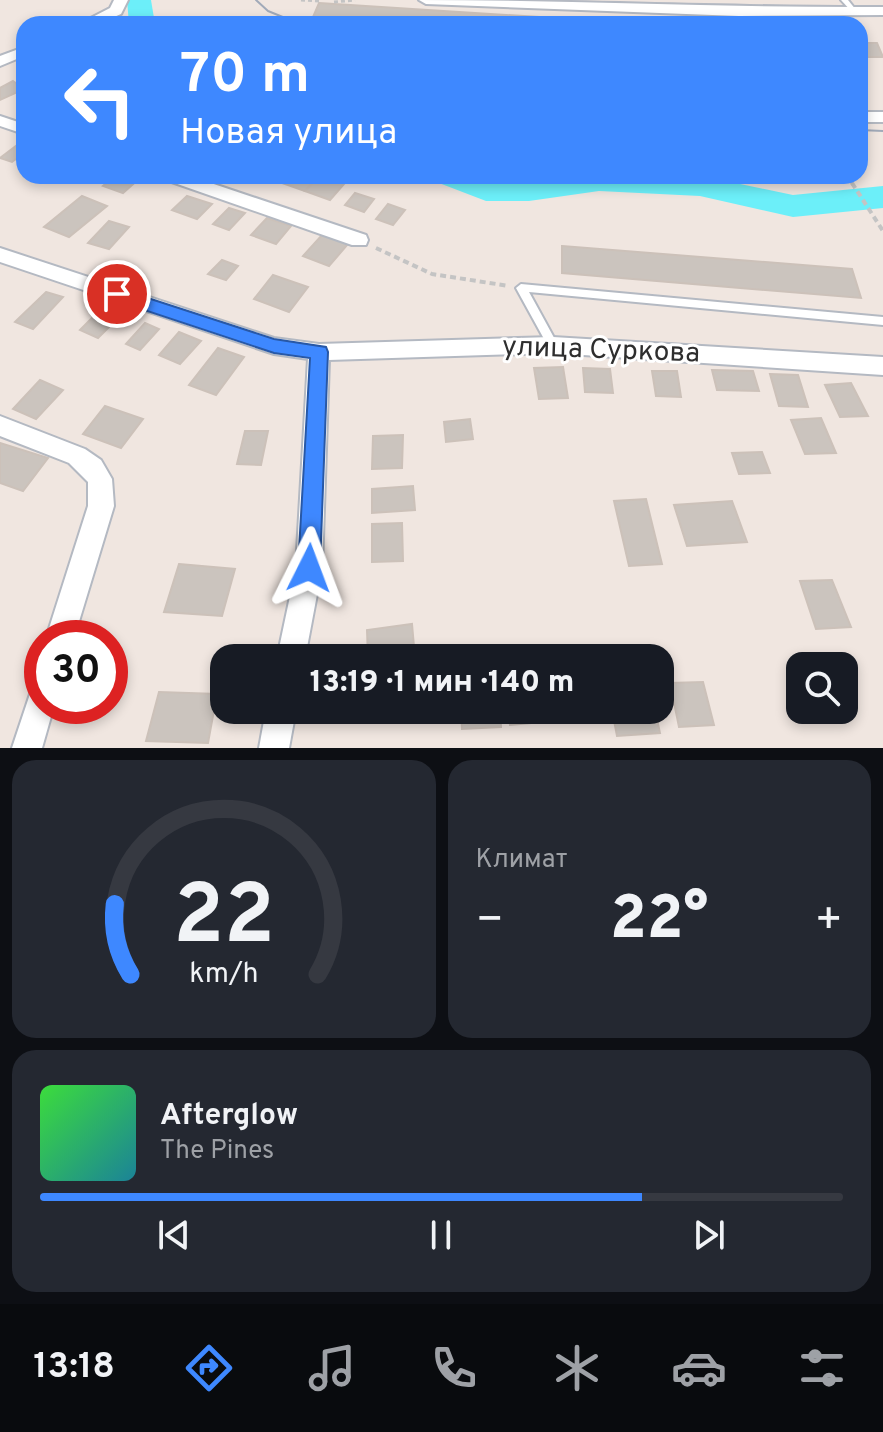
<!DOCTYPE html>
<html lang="ru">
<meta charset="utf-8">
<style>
:root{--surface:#171b24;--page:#242831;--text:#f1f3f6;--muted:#9ea1a6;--line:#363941;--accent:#3e88ff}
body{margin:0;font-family:Overpass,sans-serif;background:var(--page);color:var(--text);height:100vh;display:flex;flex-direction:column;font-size:30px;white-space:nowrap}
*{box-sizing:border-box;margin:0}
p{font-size:26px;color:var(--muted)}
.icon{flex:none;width:44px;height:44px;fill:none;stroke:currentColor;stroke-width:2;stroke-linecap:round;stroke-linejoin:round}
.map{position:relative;height:748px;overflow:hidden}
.details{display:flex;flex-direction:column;gap:12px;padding:12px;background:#0d0f14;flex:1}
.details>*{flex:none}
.top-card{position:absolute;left:16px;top:16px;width:852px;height:168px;border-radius:24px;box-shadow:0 4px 12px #0003;background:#3e88ff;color:#fff;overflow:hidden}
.buttons{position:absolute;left:786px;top:652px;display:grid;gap:16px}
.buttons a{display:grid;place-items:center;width:72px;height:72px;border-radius:16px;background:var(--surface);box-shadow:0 4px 12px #0003;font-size:40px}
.speed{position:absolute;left:24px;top:620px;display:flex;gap:16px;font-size:40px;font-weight:700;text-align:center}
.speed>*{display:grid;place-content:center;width:104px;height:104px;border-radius:50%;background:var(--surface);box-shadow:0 4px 12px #0003;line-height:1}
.speed .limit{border:12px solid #d22;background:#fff;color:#111}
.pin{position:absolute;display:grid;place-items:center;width:68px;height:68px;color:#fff;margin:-34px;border:4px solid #fff;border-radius:50%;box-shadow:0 2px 8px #0007}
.me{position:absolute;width:88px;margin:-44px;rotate:3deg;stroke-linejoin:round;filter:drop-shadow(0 0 6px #0008)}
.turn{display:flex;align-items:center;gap:28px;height:168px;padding:0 32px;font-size:36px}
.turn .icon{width:104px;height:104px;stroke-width:2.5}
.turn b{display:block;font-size:56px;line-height:68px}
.big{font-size:60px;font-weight:800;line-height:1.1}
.details .widget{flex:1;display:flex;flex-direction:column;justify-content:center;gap:12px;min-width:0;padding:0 28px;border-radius:24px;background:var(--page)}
.details .dial{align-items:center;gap:0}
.dial svg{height:208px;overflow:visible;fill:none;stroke:var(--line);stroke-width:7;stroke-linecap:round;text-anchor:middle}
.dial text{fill:var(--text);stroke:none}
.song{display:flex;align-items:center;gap:24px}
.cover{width:96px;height:96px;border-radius:12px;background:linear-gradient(135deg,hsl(120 70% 55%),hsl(190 70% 35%))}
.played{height:8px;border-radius:4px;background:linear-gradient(90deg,var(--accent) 75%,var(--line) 75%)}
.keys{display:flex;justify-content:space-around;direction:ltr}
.heat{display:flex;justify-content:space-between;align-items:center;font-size:44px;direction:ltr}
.details .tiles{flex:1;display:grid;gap:12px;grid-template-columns:1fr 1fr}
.widget:last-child{grid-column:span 2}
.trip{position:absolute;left:210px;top:644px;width:464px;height:80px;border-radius:24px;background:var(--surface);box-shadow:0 4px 12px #0003;font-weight:800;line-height:80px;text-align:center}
.menu{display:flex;height:128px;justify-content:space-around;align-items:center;background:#090b0e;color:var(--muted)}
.menu .icon{width:56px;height:56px}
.menu .current{color:var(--accent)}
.menu b{font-size:36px;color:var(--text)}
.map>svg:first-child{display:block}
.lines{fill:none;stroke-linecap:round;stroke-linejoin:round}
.river{fill:#6ceff9;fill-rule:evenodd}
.building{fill:#cbc4be;stroke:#ccc1b9;stroke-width:2}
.service-casing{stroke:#b4b9c2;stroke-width:4}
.minor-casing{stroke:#b4b9c2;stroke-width:4}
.path-far1{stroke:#c4c4c4;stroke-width:3;stroke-dasharray:4 3;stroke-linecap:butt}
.path{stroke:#c4c4c4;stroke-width:4;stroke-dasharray:6 4;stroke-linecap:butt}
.service{fill:#fff;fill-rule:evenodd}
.minor{fill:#fff;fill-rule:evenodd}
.tram{stroke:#a1aab9;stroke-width:2}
.route{fill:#3e88ff;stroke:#2858a6;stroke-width:2}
.labels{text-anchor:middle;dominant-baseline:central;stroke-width:6;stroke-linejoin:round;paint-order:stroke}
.street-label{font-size:28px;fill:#2e2e2e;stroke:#fff}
</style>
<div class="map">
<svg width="883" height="748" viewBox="0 0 883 748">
<rect width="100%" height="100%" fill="#f0e6e0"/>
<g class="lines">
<g class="river">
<path d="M127,0H151L155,24H129Z"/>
<path d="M434,176H480L489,179L702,176L793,195L883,186V208L793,217L700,196L599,191L529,201H486L439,183Z"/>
</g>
</g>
<g class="building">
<path d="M319,3L555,18V24H424L313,17Z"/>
<path d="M860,43H877L883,57H867Z"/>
<path d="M13,81L24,89L0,100V88Z"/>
<path d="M16,146L24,149V153L12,162L0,158Z"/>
<path d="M115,176H134L140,178L123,193L103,186Z"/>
<path d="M274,176H319L305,191L271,179Z"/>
<path d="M319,176L344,184L330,200L305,191Z"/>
<path d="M355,193L374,199L364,212L345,205Z"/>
<path d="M82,196L107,206L69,237L44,227Z"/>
<path d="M187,196L212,204L197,219L172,210Z"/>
<path d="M388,204L405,210L393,225L376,219Z"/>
<path d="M229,208L245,213L229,230L213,224Z"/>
<path d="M267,218L291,226L276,244L251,235Z"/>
<path d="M109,221L129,227L109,249L88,243Z"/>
<path d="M323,234L348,244L329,266L303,256Z"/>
<path d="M562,246L852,269L861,298L562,273Z"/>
<path d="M222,260L238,266L226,280L208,274Z"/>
<path d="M273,275L308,287L289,312L254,299Z"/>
<path d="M46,292L63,297L33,329L15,322Z"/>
<path d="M99,311L117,319L98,338L80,330Z"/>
<path d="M145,323L159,329L140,350L126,344Z"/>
<path d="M179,332L201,341L180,364L159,355Z"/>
<path d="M218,348L244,357L216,395L189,385Z"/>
<path d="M563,367L568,398L539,399L534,368Z"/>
<path d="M583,368L610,369L613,393L585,392Z"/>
<path d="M712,370L753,371L759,391L717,390Z"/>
<path d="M652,371H677L681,397L656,396Z"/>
<path d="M770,374L798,375L808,407L779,406Z"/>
<path d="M40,380L63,390L36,419L13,409Z"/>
<path d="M851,383L868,416L840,417L825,385Z"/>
<path d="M105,406L143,419L121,448L83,434Z"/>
<path d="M821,418L836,453L805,454L791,420Z"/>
<path d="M470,419L473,439L446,442L444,422Z"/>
<path d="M245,431H268L261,465L237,464Z"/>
<path d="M403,435L402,468L372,469L373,436Z"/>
<path d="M0,443L48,458L23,491L0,483Z"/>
<path d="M762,452L770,473L739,474L732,453Z"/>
<path d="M413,486L415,510L372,513V489Z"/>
<path d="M646,499L662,564L629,566L614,501Z"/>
<path d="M732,501L747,542L687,546L674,505Z"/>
<path d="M402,523L403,561L372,562V524Z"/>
<path d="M179,564L235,569L222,616L164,612Z"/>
<path d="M832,580L851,627L816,629L800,581Z"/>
<path d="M412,624L415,658H368L367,630Z"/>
<path d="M703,682L714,725L679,727L670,683Z"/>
<path d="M159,692L217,694L208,743L146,741Z"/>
<path d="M461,710H500L501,727L462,729Z"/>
<path d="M508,710H562L564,720L510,725Z"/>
<path d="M574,710H606L607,721L576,722Z"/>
<path d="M612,710H655L660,733L617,736Z"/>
</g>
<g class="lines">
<g class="service-casing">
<g id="service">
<path d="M841,0H848L856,10V12H852Z"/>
<path d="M521,284L883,317V325L529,292L558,345L553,349L549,348L516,288Z"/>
</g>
</g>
<g class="minor-casing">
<g id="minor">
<path d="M114,0H128L121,14L98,24H79L110,8Z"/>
<path d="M419,0C574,0 728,8 883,7V15L739,16L426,4Z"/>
<path d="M24,47V56L0,66V56Z"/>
<rect x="860" y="112" width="23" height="10"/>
<path d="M0,116L24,124V134L0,126Z"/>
<path d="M163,176H190L366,235L368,240L366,245H352L166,180Z"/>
<path d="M0,248L274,338L319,344L553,337L883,357V375L553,353L329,360L322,568L305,658H277L296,568L308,359L274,354L0,262Z"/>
<path d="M0,416L85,449L101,460L112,479L114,506L74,638H46L88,506V482L69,463L0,436Z"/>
<path d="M42,683V706H54L42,748H12L32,688Z"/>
<path d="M266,710H296L289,748H259Z"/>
</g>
</g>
<g class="path-far1">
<path d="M301,0L320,1"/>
<path d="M334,2L355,0"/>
<path d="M847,176L853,185"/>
</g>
<g class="path">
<path d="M852,183L883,231"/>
<path d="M376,248L432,274L509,286"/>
</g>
<use href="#service" class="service"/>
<use href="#minor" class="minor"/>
<g class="tram">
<path d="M256,0L268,11L300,24"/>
<path d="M860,130L883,131"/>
</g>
</g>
<path class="route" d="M117,288L274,339L326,347L328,352L320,568L317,576L309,579L301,576L298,568L310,358L274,353L111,299L109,294Z"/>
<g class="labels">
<g class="street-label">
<text transform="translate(601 351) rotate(2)">улица Суркова</text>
</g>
</g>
</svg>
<div class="buttons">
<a><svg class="icon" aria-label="search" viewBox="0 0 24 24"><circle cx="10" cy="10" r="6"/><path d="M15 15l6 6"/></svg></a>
</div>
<div class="speed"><div class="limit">30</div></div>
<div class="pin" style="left:117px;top:294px;background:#d93025"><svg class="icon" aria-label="arrive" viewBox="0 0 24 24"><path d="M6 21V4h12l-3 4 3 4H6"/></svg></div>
<svg class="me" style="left:309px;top:568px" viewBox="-20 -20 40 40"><path d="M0-17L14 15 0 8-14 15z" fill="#3e88ff" stroke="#fff" stroke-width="4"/></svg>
<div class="trip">13:19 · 1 мин · 140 m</div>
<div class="top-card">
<div class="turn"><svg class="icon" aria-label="left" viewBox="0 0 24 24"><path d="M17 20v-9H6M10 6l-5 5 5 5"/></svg><div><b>70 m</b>Новая улица</div></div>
</div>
</div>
<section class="details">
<div class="tiles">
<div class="widget dial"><svg viewBox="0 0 100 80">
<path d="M14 69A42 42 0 1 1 86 69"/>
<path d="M14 69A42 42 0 0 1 8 42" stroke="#3e88ff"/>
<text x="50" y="56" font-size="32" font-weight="700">22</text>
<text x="50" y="72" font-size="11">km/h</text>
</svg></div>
<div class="widget"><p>Климат</p>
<div class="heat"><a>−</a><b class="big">22°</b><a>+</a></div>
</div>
<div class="widget">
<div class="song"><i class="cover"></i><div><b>Afterglow</b><p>The Pines</p></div></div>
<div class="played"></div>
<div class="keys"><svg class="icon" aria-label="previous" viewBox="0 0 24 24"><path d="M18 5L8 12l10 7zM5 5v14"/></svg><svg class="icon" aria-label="pause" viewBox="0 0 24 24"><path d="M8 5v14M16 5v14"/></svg><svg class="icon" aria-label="next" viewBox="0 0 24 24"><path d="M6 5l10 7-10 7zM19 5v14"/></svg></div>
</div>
</div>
</section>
<nav class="menu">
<b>13:18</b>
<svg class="icon current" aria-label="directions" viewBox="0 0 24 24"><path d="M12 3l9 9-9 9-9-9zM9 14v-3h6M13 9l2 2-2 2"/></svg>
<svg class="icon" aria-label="music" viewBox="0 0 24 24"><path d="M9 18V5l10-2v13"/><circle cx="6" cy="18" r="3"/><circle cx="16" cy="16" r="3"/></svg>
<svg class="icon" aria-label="phone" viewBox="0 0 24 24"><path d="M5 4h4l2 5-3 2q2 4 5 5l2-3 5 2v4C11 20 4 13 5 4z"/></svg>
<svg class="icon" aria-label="climate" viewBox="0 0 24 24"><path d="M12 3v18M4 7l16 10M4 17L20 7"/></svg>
<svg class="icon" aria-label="car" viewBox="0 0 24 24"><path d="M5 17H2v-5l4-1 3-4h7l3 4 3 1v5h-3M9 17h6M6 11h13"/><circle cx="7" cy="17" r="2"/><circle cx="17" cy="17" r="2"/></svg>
<svg class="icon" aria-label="filters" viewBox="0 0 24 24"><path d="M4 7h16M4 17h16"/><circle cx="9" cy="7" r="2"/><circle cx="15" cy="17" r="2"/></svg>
</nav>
